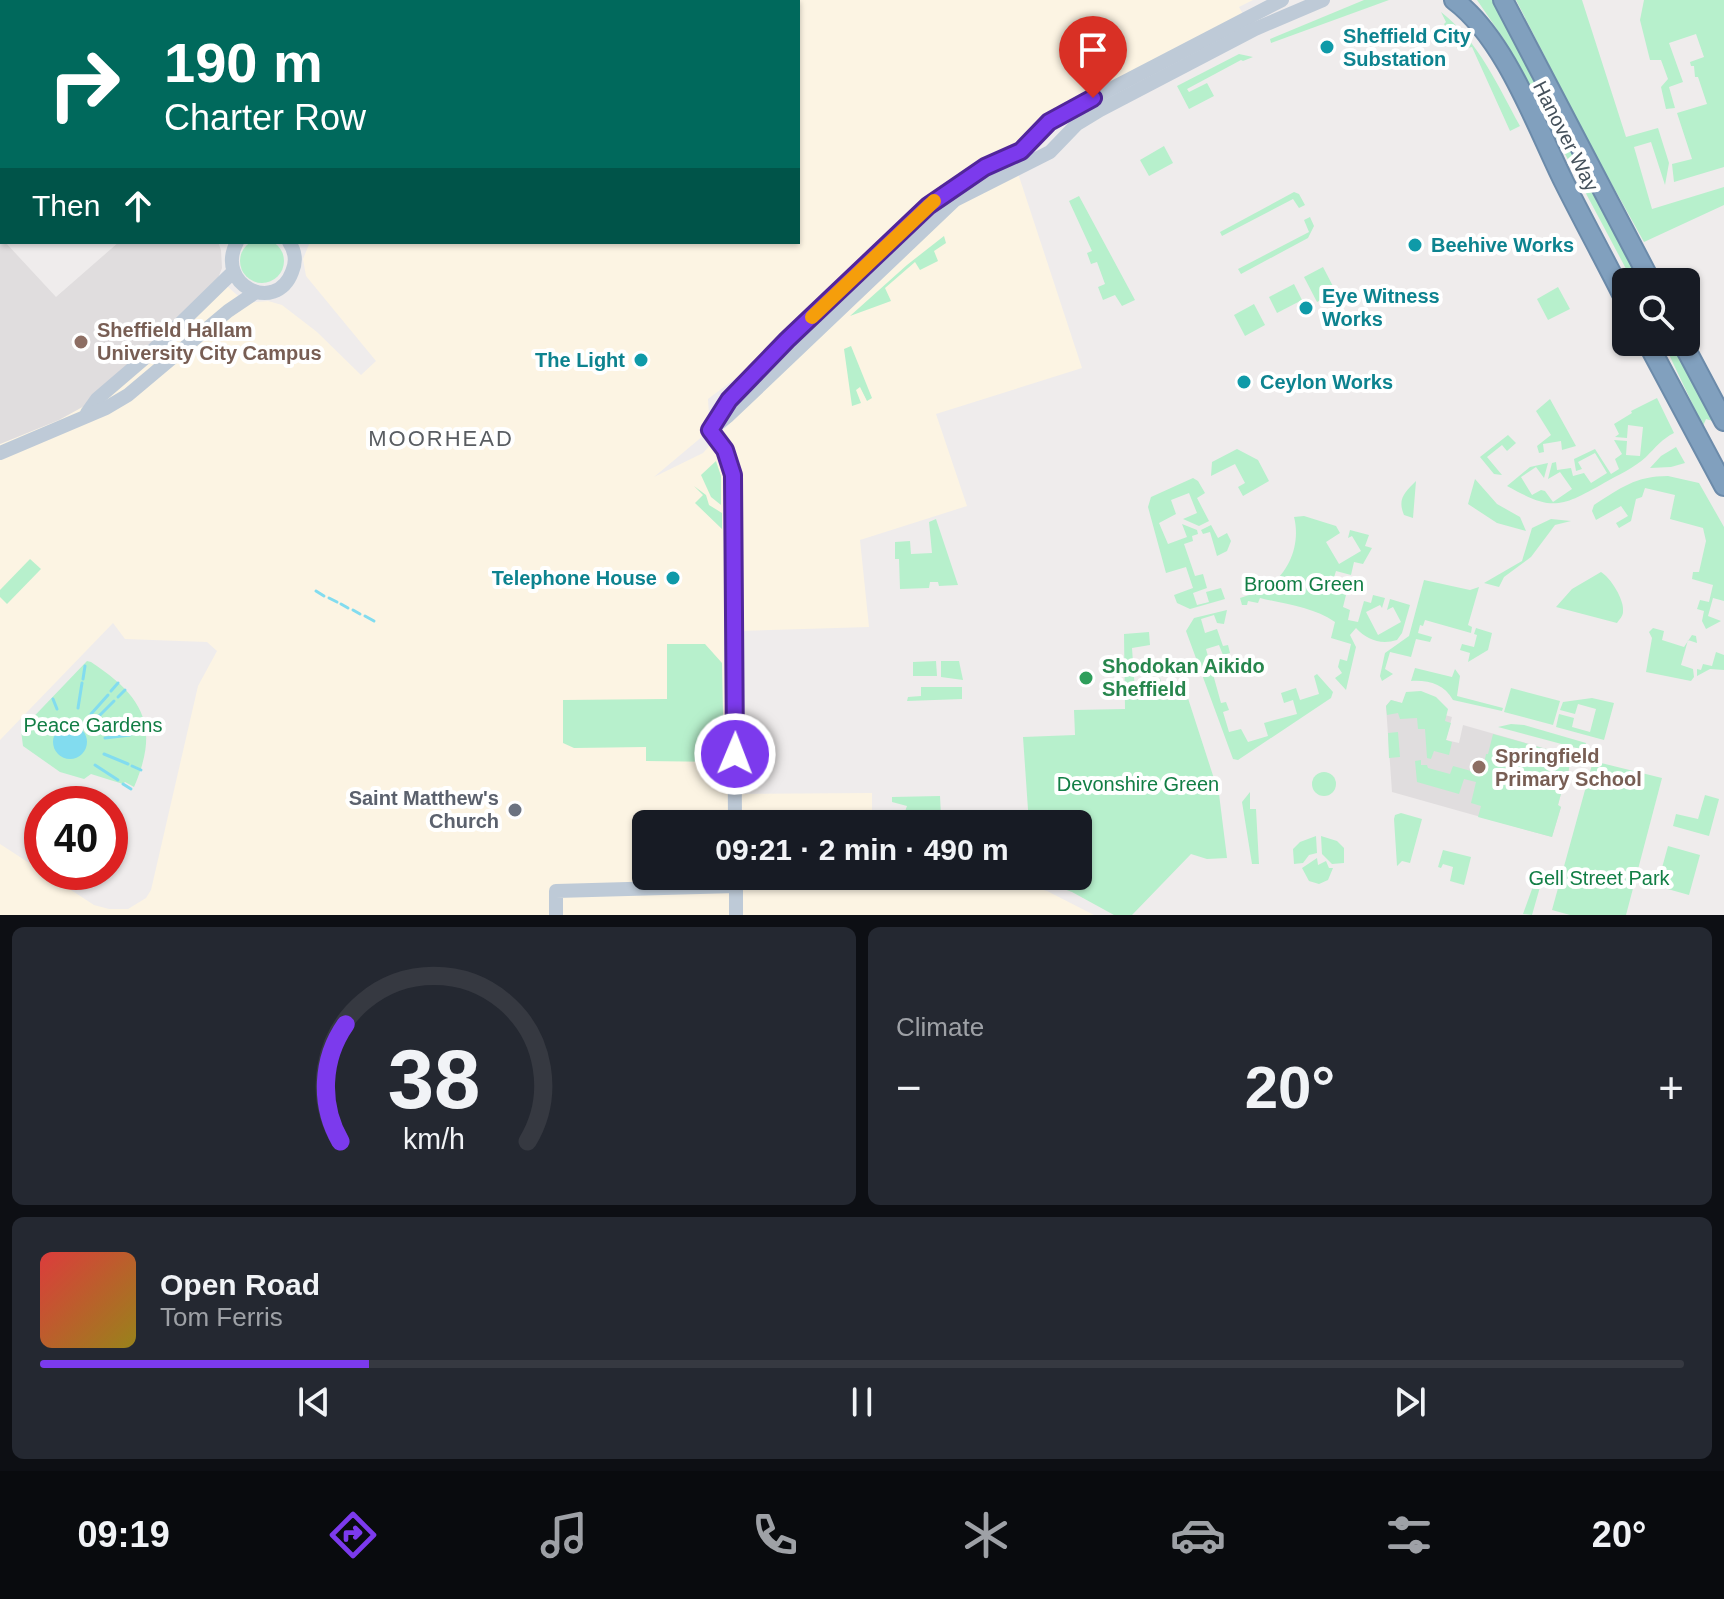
<!DOCTYPE html>
<meta charset="utf-8">
<style>
:root{--surface:#171b24;--page:#242831;--text:#f1f3f6;--muted:#9ea1a6;--line:#363941;--accent:#7c3aed}
body{margin:0;font-family:Helvetica,sans-serif;background:var(--page);color:var(--text);height:100vh;display:flex;flex-direction:column;font-size:30px;white-space:nowrap}
*{box-sizing:border-box;margin:0}
p{font-size:26px;color:var(--muted)}
.icon{flex:none;width:44px;height:44px;fill:none;stroke:currentColor;stroke-width:2;stroke-linecap:round;stroke-linejoin:round}
.map{position:relative;height:915px;overflow:hidden}
.drawer{display:flex;flex-direction:column;gap:12px;padding:12px;background:#0d0f14;flex:1}
.drawer>*{flex:none}
.guide{position:absolute;left:0px;top:0px;width:800px;height:244px;box-shadow:0 2px 6px #0004;background:#00695c;color:#fff;overflow:hidden}
.buttons{position:absolute;left:1612px;top:268px;display:grid;gap:16px}
.buttons a{display:grid;place-items:center;width:88px;height:88px;border-radius:12px;background:var(--surface);box-shadow:0 2px 6px #0004;font-size:40px}
.speed{position:absolute;left:24px;top:786px;display:flex;gap:16px;font-size:40px;font-weight:700;text-align:center}
.speed>*{display:grid;place-content:center;width:104px;height:104px;border-radius:50%;background:var(--surface);box-shadow:0 2px 6px #0004;line-height:1}
.speed .limit{border:12px solid #d22;background:#fff;color:#111}
.pin{position:absolute;display:grid;place-items:center;width:68px;height:68px;color:#fff;margin:-82px -34px;border-radius:50% 50% 50% 0;rotate:-45deg;box-shadow:0 0 8px #0007}
.pin .icon{rotate:45deg}
.me{position:absolute;width:88px;margin:-44px;rotate:1deg;stroke-linejoin:round;filter:drop-shadow(0 0 6px #0008)}
.turn{display:flex;align-items:center;gap:28px;height:168px;padding:0 32px;font-size:36px}
.turn .icon{width:104px;height:104px;stroke-width:2.5}
.turn b{display:block;font-size:56px;line-height:68px}
.then{display:flex;align-items:center;height:76px;padding:0 32px;background:#0003;gap:16px;font-size:30px}
.big{font-size:60px;font-weight:700;line-height:1.1}
.drawer .tile{flex:1;display:flex;flex-direction:column;justify-content:center;gap:12px;min-width:0;padding:0 28px;border-radius:12px;background:var(--page)}
.drawer .dial{align-items:center;gap:0}
.dial svg{height:208px;overflow:visible;fill:none;stroke:var(--line);stroke-width:7;stroke-linecap:round;text-anchor:middle}
.dial text{fill:var(--text);stroke:none}
.song{display:flex;align-items:center;gap:24px}
.cover{width:96px;height:96px;border-radius:12px;background:linear-gradient(135deg,hsl(0 70% 55%),hsl(50 70% 35%))}
.played{height:8px;border-radius:4px;background:linear-gradient(90deg,var(--accent) 20%,var(--line) 20%)}
.keys{display:flex;justify-content:space-around;direction:ltr}
.heat{display:flex;justify-content:space-between;align-items:center;font-size:44px;direction:ltr}
.drawer .tiles{flex:1;display:grid;gap:12px;grid-template-columns:1fr 1fr}
.tile:last-child{grid-column:span 2}
.trip{position:absolute;left:632px;top:810px;width:460px;height:80px;border-radius:12px;background:var(--surface);box-shadow:0 2px 6px #0004;font-weight:700;line-height:80px;text-align:center}
.tab-bar{display:flex;height:128px;justify-content:space-around;align-items:center;background:#090b0e;color:var(--muted)}
.tab-bar .icon{width:56px;height:56px}
.tab-bar .selected{color:var(--accent)}
.tab-bar b{font-size:36px;color:var(--text)}
.map>svg:first-child{display:block}
.commercial{fill:#fcf4e3;fill-rule:evenodd}
.education{fill:#e0ddde}
.green{fill:#b7f0cc}
.water{fill:#82dcef}
.lines{fill:none;stroke-linecap:round;stroke-linejoin:round}
.stream{stroke:#82dcef;stroke-width:3}
.highway-casing{stroke:#6c8baa;stroke-width:22}
.secondary{stroke:#becad7;stroke-width:14}
.highway{stroke:#81a0be;stroke-width:18}
.route-casing{stroke:#51269a;stroke-width:20}
.route{stroke:#7c3aed;stroke-width:14}
.slow{stroke:#f59e0b;stroke-width:14}
.culture-dot{fill:#0f9aa8;stroke:#fff;stroke-width:3}
.education-dot{fill:#8d6e63;stroke:#fff;stroke-width:3}
.leisure-dot{fill:#2e9e5b;stroke:#fff;stroke-width:3}
.worship-dot{fill:#6b7280;stroke:#fff;stroke-width:3}
.labels{text-anchor:middle;dominant-baseline:central;stroke-width:8;stroke-linejoin:round;paint-order:stroke}
.culture-label{font-size:20px;font-weight:bold;fill:#0d838f;stroke:#fff;text-anchor:start}
.street-label{font-size:20px;fill:#44505a;stroke:#fff}
.education-label{font-size:20px;font-weight:bold;fill:#785e54;stroke:#fff;text-anchor:start}
.park-label{font-size:20px;fill:#127e45;stroke:#fff}
.leisure-label{font-size:20px;font-weight:bold;fill:#27864d;stroke:#fff;text-anchor:start}
.worship-label{font-size:20px;font-weight:bold;fill:#5b616d;stroke:#fff;text-anchor:end}
.neighbourhood-label{font-size:22px;letter-spacing:2px;fill:#595d62;stroke:#fff}
</style>
<div class="map">
<svg width="1724" height="915" viewBox="0 0 1724 915">
<rect width="100%" height="100%" fill="#efecec"/>
<g class="commercial">
<path d="M550,0H1253L1239,7L1245,18L1053,119L1012,155L1082,368L936,414L967,506L860,540L869,627L735,631V794L872,793V824H646V876H1025L1024,885L1047,891L1094,915H0V844L94,905L109,909H128L146,898L151,890L198,686L217,651L207,642L125,639L113,623L0,740V444L59,420L218,278L246,303L268,301L282,305L317,332L361,375L376,361L306,276L303,259L310,242H798V2H548ZM784,342L733,420L703,453L654,477L710,430L708,399Z"/>
<path d="M988,815V823L1018,821V824H957L956,816Z"/>
</g>
<g class="education">
<path d="M0,236L2,242H5L56,297L119,242H218L221,250L222,268L218,278L97,399L59,420L0,444Z"/>
<path d="M1391,700L1452,717L1446,740L1459,743L1463,725L1571,756L1566,787L1563,786L1558,805L1561,807L1552,837L1392,792L1386,706Z"/>
</g>
<g class="green">
<path d="M1364,0H1389L1271,43L1270,39Z"/>
<path d="M1477,0H1499L1647,282H1633L1505,41Z"/>
<path d="M1516,0H1582L1626,137L1658,128L1669,163L1665,185L1651,142L1634,147L1652,209L1724,187V205L1644,242L1589,143Z"/>
<path d="M1644,0H1724V167L1674,182L1672,164L1692,159L1677,113L1707,104L1698,77H1695L1694,66H1691L1690,62L1704,57L1696,34L1669,43L1683,82L1669,87L1675,108L1666,109L1661,87L1668,79L1661,60H1650L1640,20Z"/>
<path d="M1441,12C1479,42 1497,84 1520,126L1510,131L1472,47L1458,50L1444,24L1446,22Z"/>
<path d="M1239,54L1253,57L1243,61L1241,60L1187,89L1189,92L1207,83L1214,96L1189,109L1177,86Z"/>
<path d="M1164,146L1173,163L1149,176L1140,160Z"/>
<path d="M1294,192L1299,194L1305,205L1299,208L1293,199L1222,236L1220,232Z"/>
<path d="M1079,196L1135,300L1122,306L1115,295L1103,300L1098,287L1105,284L1097,262L1091,264L1087,253L1092,251L1069,201Z"/>
<path d="M1310,217L1314,226L1308,238L1241,274L1238,269L1309,232L1304,220Z"/>
<path d="M944,236L946,243L934,251L938,261L920,270L915,262L885,288L891,301L850,316L907,265Z"/>
<circle cx="262" cy="261" r="22"/>
<path d="M1323,267L1336,292L1317,302L1304,277Z"/>
<path d="M1294,284L1302,300L1277,313L1269,297Z"/>
<path d="M1558,287L1570,309L1548,320L1537,299Z"/>
<path d="M1254,304L1265,325L1245,336L1234,315Z"/>
<path d="M1663,342H1678L1713,421L1706,419L1703,426Z"/>
<path d="M851,346L872,398L867,401L860,387L856,390L861,403L852,406L844,349Z"/>
<path d="M1657,398L1674,433C1662,439 1656,447 1646,457C1634,468 1618,475 1604,483C1560,508 1552,511 1507,486L1530,467L1548,463L1544,478L1536,467L1521,477L1532,495L1541,490L1545,491L1553,502L1572,489L1560,472L1548,479L1552,463L1556,462L1557,470L1571,468L1573,476L1584,473L1591,483L1607,473L1595,453L1578,462L1582,469L1576,471L1574,459L1595,449L1611,474L1619,469L1615,459L1622,454L1614,440L1627,441L1626,455L1640,456L1643,427L1628,425L1627,438L1615,437L1619,434L1614,424L1632,413L1631,411Z"/>
<path d="M1550,399L1576,446L1562,450L1561,441L1543,444L1544,452L1539,453L1537,446L1551,435L1536,411Z"/>
<path d="M1508,435L1516,443L1507,451L1502,445L1487,457L1502,475L1494,474L1480,457Z"/>
<path d="M1676,447L1685,463L1671,467L1650,468L1661,456Z"/>
<path d="M1237,449L1258,460L1269,481L1243,496L1238,487L1245,483L1235,464L1211,476L1212,462Z"/>
<path d="M716,461L721,476V505L711,497L701,475Z"/>
<path d="M1668,476L1699,483L1724,527V601L1713,598L1708,616L1721,621L1706,629L1702,621L1704,611L1697,609L1700,600L1709,602L1713,585L1692,579L1693,572H1699L1706,541L1703,528L1670,519L1675,495L1645,488L1642,497L1636,499L1631,521L1619,528L1616,523L1628,516L1621,506L1596,520L1592,511L1594,505C1621,488 1635,476 1668,476Z"/>
<path d="M1193,478L1198,481L1205,493L1197,498L1209,521L1199,526L1183,519L1197,513L1189,493L1171,500L1176,514L1159,523L1168,544L1187,537L1182,524L1197,530L1198,534L1192,536L1193,541L1184,544L1195,576L1203,574L1207,588L1193,593L1197,605L1209,602L1206,592L1221,588L1225,599L1190,609L1177,603L1174,595L1193,588L1186,567L1166,573L1148,507L1151,497Z"/>
<path d="M1475,479L1497,504L1520,517L1526,531L1497,523L1468,504Z"/>
<path d="M1416,481L1413,518L1404,515C1397,499 1405,492 1416,481Z"/>
<path d="M694,486L706,495L709,505L722,513V529L695,503L703,495Z"/>
<path d="M1304,516L1336,526L1340,533L1326,542L1339,564L1361,551L1352,536L1348,538L1350,530L1369,535L1365,546L1372,548L1363,564L1354,562L1351,575L1336,571L1330,590L1346,595L1343,607L1350,610L1348,620L1358,622L1364,601L1371,603L1373,595L1385,598L1382,608L1380,605L1366,612L1378,635L1401,622L1393,607L1387,610L1390,599L1410,605L1402,633L1397,640C1381,645 1367,640 1356,628L1350,635L1356,647L1346,690L1335,678L1342,673L1338,667L1340,659L1347,661L1351,644L1331,638L1335,622C1314,607 1284,604 1260,598L1258,603L1248,601L1247,605H1242L1240,598C1248,595 1257,593 1264,589C1289,575 1301,544 1294,517Z"/>
<path d="M936,519L958,585L939,586L938,582H930L929,588L900,589L899,559H895V542L910,541L911,554L932,553L929,522Z"/>
<path d="M1551,519L1571,521L1555,525L1531,557L1504,577L1499,587L1484,583L1522,561L1532,528Z"/>
<path d="M1211,525L1218,538L1227,533L1231,541L1227,551L1217,556L1210,532L1203,534L1201,530Z"/>
<path d="M30,559L41,569L7,604L0,597V590Z"/>
<path d="M1601,572C1610,577 1625,600 1623,612C1623,616 1619,620 1617,623L1556,607L1572,589Z"/>
<path d="M1424,580L1470,590L1479,587L1468,625L1472,627L1471,633L1425,620L1423,626L1420,625L1418,633L1432,637L1430,642L1416,639L1411,657L1390,652L1385,669L1393,674L1382,681L1380,676L1385,653L1409,636Z"/>
<path d="M1227,610L1224,624L1217,623L1214,615L1201,619L1205,633L1217,629L1223,646L1228,645L1230,653L1223,655L1219,645L1206,649L1221,703L1226,702L1229,710L1223,712L1229,732L1241,729L1248,742L1268,736L1264,723L1297,714L1293,700L1284,703L1281,693L1296,688L1300,700L1319,694L1314,676L1317,674L1333,692L1331,698L1238,760L1233,759L1186,631L1194,618Z"/>
<path d="M1476,628L1492,633L1488,650L1468,662L1470,653L1460,650L1462,644L1474,647L1477,635L1474,634Z"/>
<path d="M1653,628L1664,631L1662,640L1684,647L1692,635L1696,636L1697,643L1688,640L1681,665L1693,669L1694,677L1691,681L1646,672L1652,638L1649,632Z"/>
<path d="M1149,632L1150,645L1132,648L1135,691L1150,690L1151,680L1160,678L1163,690L1184,686L1219,794L1227,858L1207,859L1191,854L1132,915H1114L1072,892L1031,877L1078,876V824H1029L1023,737L1075,735L1074,710L1125,709L1124,634Z"/>
<path d="M667,644H705L722,663L724,762L646,761V747L574,748L563,743V700L667,699Z"/>
<path d="M1716,652L1724,655V670L1710,669L1697,676V669L1701,670L1703,664L1712,666Z"/>
<path d="M87,661L91,662C144,697 160,727 134,787L125,782L123,784L91,774L84,779L60,772L23,746L21,730Z"/>
<path d="M936,661L937,676H913V662Z"/>
<path d="M941,661H959L963,680L941,677Z"/>
<path d="M1415,668L1452,677L1455,669L1460,676L1457,696L1503,708L1502,711L1453,700C1444,684 1429,680 1411,681Z"/>
<path d="M921,687H962V699L907,701L908,697L921,696Z"/>
<path d="M1511,688L1560,701L1553,725L1504,712Z"/>
<path d="M1421,691L1436,697L1448,709L1445,721L1451,723L1446,740L1452,742L1449,755L1434,751L1431,759L1427,758L1425,729H1418L1417,718L1400,719L1398,713L1387,715L1386,706L1391,700L1402,703L1406,692Z"/>
<path d="M1592,698L1614,703L1604,740L1556,727L1559,714L1574,718L1572,727L1590,732L1596,709L1578,704L1575,714L1560,710L1563,702Z"/>
<path d="M1511,724L1524,725L1586,743L1584,750L1498,727Z"/>
<path d="M1398,732L1400,757L1389,758L1388,733Z"/>
<path d="M1493,734L1571,756L1566,787L1563,786L1558,805L1561,807L1552,837L1478,817L1481,806L1471,803L1476,782L1464,779L1459,794L1417,782L1415,761L1421,760V765H1427L1428,768L1450,774L1453,766L1482,774L1486,754H1488Z"/>
<path d="M1593,761L1662,778L1626,915H1570L1552,910Z"/>
<circle cx="1324" cy="784" r="12"/>
<path d="M1250,792V809H1256L1259,864H1252L1242,802Z"/>
<path d="M1705,795L1719,799L1709,836L1673,826L1676,814L1698,819Z"/>
<path d="M940,796L941,816H945L949,824H896V818L903,817L907,806L892,802V797Z"/>
<path d="M1401,813L1422,819L1410,863L1402,861L1397,866L1394,819L1395,815Z"/>
<path d="M1316,836L1317,853L1309,855L1303,863L1294,864L1293,849L1300,842Z"/>
<path d="M1321,836L1337,841L1344,848V863L1332,864L1322,854Z"/>
<path d="M1668,846L1700,855L1689,895L1657,886Z"/>
<path d="M1443,850L1471,857L1464,885L1450,881L1453,867L1443,864L1441,868L1438,867Z"/>
<path d="M1317,858L1318,865L1326,861L1329,868H1333L1328,880L1319,884L1309,881L1302,868Z"/>
<path d="M1536,878L1542,880L1532,915L1523,914Z"/>
</g>
<circle class="water" cx="70" cy="742" r="17"/>
<g class="lines">
<g class="stream">
<path d="M316,591L324,596"/>
<path d="M329,598L337,602"/>
<path d="M341,604L348,608"/>
<path d="M353,610L360,614"/>
<path d="M365,616L374,621"/>
<path d="M83,679L85,666"/>
<path d="M111,691L118,683"/>
<path d="M118,697L125,690"/>
<path d="M53,699L57,709"/>
<path d="M78,708L82,683"/>
<path d="M91,714L108,695"/>
<path d="M96,719L114,701"/>
<path d="M134,725L143,723"/>
<path d="M104,732L128,726"/>
<path d="M135,734L144,733"/>
<path d="M105,738L130,735"/>
<path d="M104,754L128,764"/>
<path d="M95,765L118,780"/>
<path d="M132,766L141,770"/>
<path d="M123,784L131,789"/>
</g>
<g class="highway-casing">
<g id="highway">
<path d="M1454,0C1505,38 1536,125 1564,182C1584,222 1606,262 1626,302"/>
<path d="M1503,0L1651,282"/>
<path d="M1647,342L1724,486"/>
<path d="M1682,342L1724,421"/>
</g>
</g>
<g class="secondary">
<path d="M305,0L307,2"/>
<path d="M548,2L550,0"/>
<path d="M237,242C214,285 276,315 292,272C297,261 295,251 289,242"/>
<path d="M87,413L97,399L146,357L233,272"/>
<path d="M716,419L729,400L787,340L928,206L985,167L1021,151L1038,131L1053,119L1282,0"/>
<path d="M710,430L728,416L955,200L1050,152L1077,124L1100,110L1255,29L1323,0"/>
<path d="M710,430L725,450L733,475L735,824"/>
<path d="M0,453L106,408L128,395L228,311L256,292"/>
<path d="M736,876V915"/>
<path d="M556,915V891L736,886"/>
</g>
<use href="#highway" class="highway"/>
</g>
<g class="lines">
<g class="route-casing">
<path id="route" d="M735,754L733,475L725,450L710,430L729,400L787,340L928,206L985,167L1021,151L1049,122L1093,98"/>
</g>
<use href="#route" class="route"/>
<path class="slow" d="M812,317L934,201"/>
</g>
<g class="culture-dot">
<circle cx="1327" cy="47" r="8"/>
<circle cx="1415" cy="245" r="8"/>
<circle cx="1306" cy="308" r="8"/>
<circle cx="641" cy="360" r="8"/>
<circle cx="1244" cy="382" r="8"/>
<circle cx="673" cy="578" r="8"/>
</g>
<g class="education-dot">
<circle cx="81" cy="342" r="8"/>
<circle cx="1479" cy="767" r="8"/>
</g>
<circle class="leisure-dot" cx="1086" cy="678" r="8"/>
<circle class="worship-dot" cx="515" cy="810" r="8"/>
<g class="labels">
<g class="culture-label">
<text x="1343" y="36">Sheffield City<tspan x="1343" dy="23">Substation</tspan></text>
<text x="1431" y="245">Beehive Works</text>
<text x="1322" y="296">Eye Witness<tspan x="1322" dy="23">Works</tspan></text>
<text x="625" y="360" text-anchor="end">The Light</text>
<text x="1260" y="382">Ceylon Works</text>
<text x="657" y="578" text-anchor="end">Telephone House</text>
</g>
<g class="street-label">
<text transform="translate(1566 136) rotate(63)">Hanover Way</text>
</g>
<g class="education-label">
<text x="97" y="330">Sheffield Hallam<tspan x="97" dy="23">University City Campus</tspan></text>
<text x="1495" y="756">Springfield<tspan x="1495" dy="23">Primary School</tspan></text>
</g>
<g class="park-label">
<text x="1304" y="584">Broom Green</text>
<text x="93" y="725">Peace Gardens</text>
<text x="1138" y="784">Devonshire Green</text>
<text x="1599" y="878">Gell Street Park</text>
</g>
<g class="leisure-label">
<text x="1102" y="666">Shodokan Aikido<tspan x="1102" dy="23">Sheffield</tspan></text>
</g>
<g class="worship-label">
<text x="499" y="798">Saint Matthew's<tspan x="499" dy="23">Church</tspan></text>
</g>
<g class="neighbourhood-label">
<text x="441" y="438">MOORHEAD</text>
</g>
</g>
</svg>
<div class="buttons">
<a><svg class="icon" aria-label="search" viewBox="0 0 24 24"><circle cx="10" cy="10" r="6"/><path d="M15 15l6 6"/></svg></a>
</div>
<div class="speed"><div class="limit">40</div></div>
<div class="pin" style="left:1093px;top:98px;background:#d93025"><svg class="icon" aria-label="arrive" viewBox="0 0 24 24"><path d="M6 21V4h12l-3 4 3 4H6"/></svg></div>
<svg class="me" style="left:735px;top:754px" viewBox="-20 -20 40 40"><circle r="17" fill="#7c3aed" stroke="#fff" stroke-width="3"/><path d="M0-11L8 9 0 5-8 9z" fill="#fff"/></svg>
<div class="trip">09:21 · 2 min · 490 m</div>
<div class="guide">
<div class="turn"><svg class="icon" aria-label="right" viewBox="0 0 24 24"><path d="M7 20v-9h11M14 6l5 5-5 5"/></svg><div><b>190 m</b>Charter Row</div></div>
<div class="then">Then<svg class="icon" aria-label="ahead" viewBox="0 0 24 24"><path d="M12 20V5M6 11l6-6 6 6"/></svg></div>
</div>
</div>
<section class="drawer">
<div class="tiles">
<div class="tile dial"><svg viewBox="0 0 100 80">
<path d="M14 69A42 42 0 1 1 86 69"/>
<path d="M14 69A42 42 0 0 1 16 24" stroke="#7c3aed"/>
<text x="50" y="56" font-size="32" font-weight="700">38</text>
<text x="50" y="72" font-size="11">km/h</text>
</svg></div>
<div class="tile"><p>Climate</p>
<div class="heat"><a>−</a><b class="big">20°</b><a>+</a></div>
</div>
<div class="tile">
<div class="song"><i class="cover"></i><div><b>Open Road</b><p>Tom Ferris</p></div></div>
<div class="played"></div>
<div class="keys"><svg class="icon" aria-label="previous" viewBox="0 0 24 24"><path d="M18 5L8 12l10 7zM5 5v14"/></svg><svg class="icon" aria-label="pause" viewBox="0 0 24 24"><path d="M8 5v14M16 5v14"/></svg><svg class="icon" aria-label="next" viewBox="0 0 24 24"><path d="M6 5l10 7-10 7zM19 5v14"/></svg></div>
</div>
</div>
</section>
<nav class="tab-bar">
<b>09:19</b>
<svg class="icon selected" aria-label="directions" viewBox="0 0 24 24"><path d="M12 3l9 9-9 9-9-9zM9 14v-3h6M13 9l2 2-2 2"/></svg>
<svg class="icon" aria-label="music" viewBox="0 0 24 24"><path d="M9 18V5l10-2v13"/><circle cx="6" cy="18" r="3"/><circle cx="16" cy="16" r="3"/></svg>
<svg class="icon" aria-label="phone" viewBox="0 0 24 24"><path d="M5 4h4l2 5-3 2q2 4 5 5l2-3 5 2v4C11 20 4 13 5 4z"/></svg>
<svg class="icon" aria-label="climate" viewBox="0 0 24 24"><path d="M12 3v18M4 7l16 10M4 17L20 7"/></svg>
<svg class="icon" aria-label="car" viewBox="0 0 24 24"><path d="M5 17H2v-5l4-1 3-4h7l3 4 3 1v5h-3M9 17h6M6 11h13"/><circle cx="7" cy="17" r="2"/><circle cx="17" cy="17" r="2"/></svg>
<svg class="icon" aria-label="filters" viewBox="0 0 24 24"><path d="M4 7h16M4 17h16"/><circle cx="9" cy="7" r="2"/><circle cx="15" cy="17" r="2"/></svg>
<b>20°</b>
</nav>
